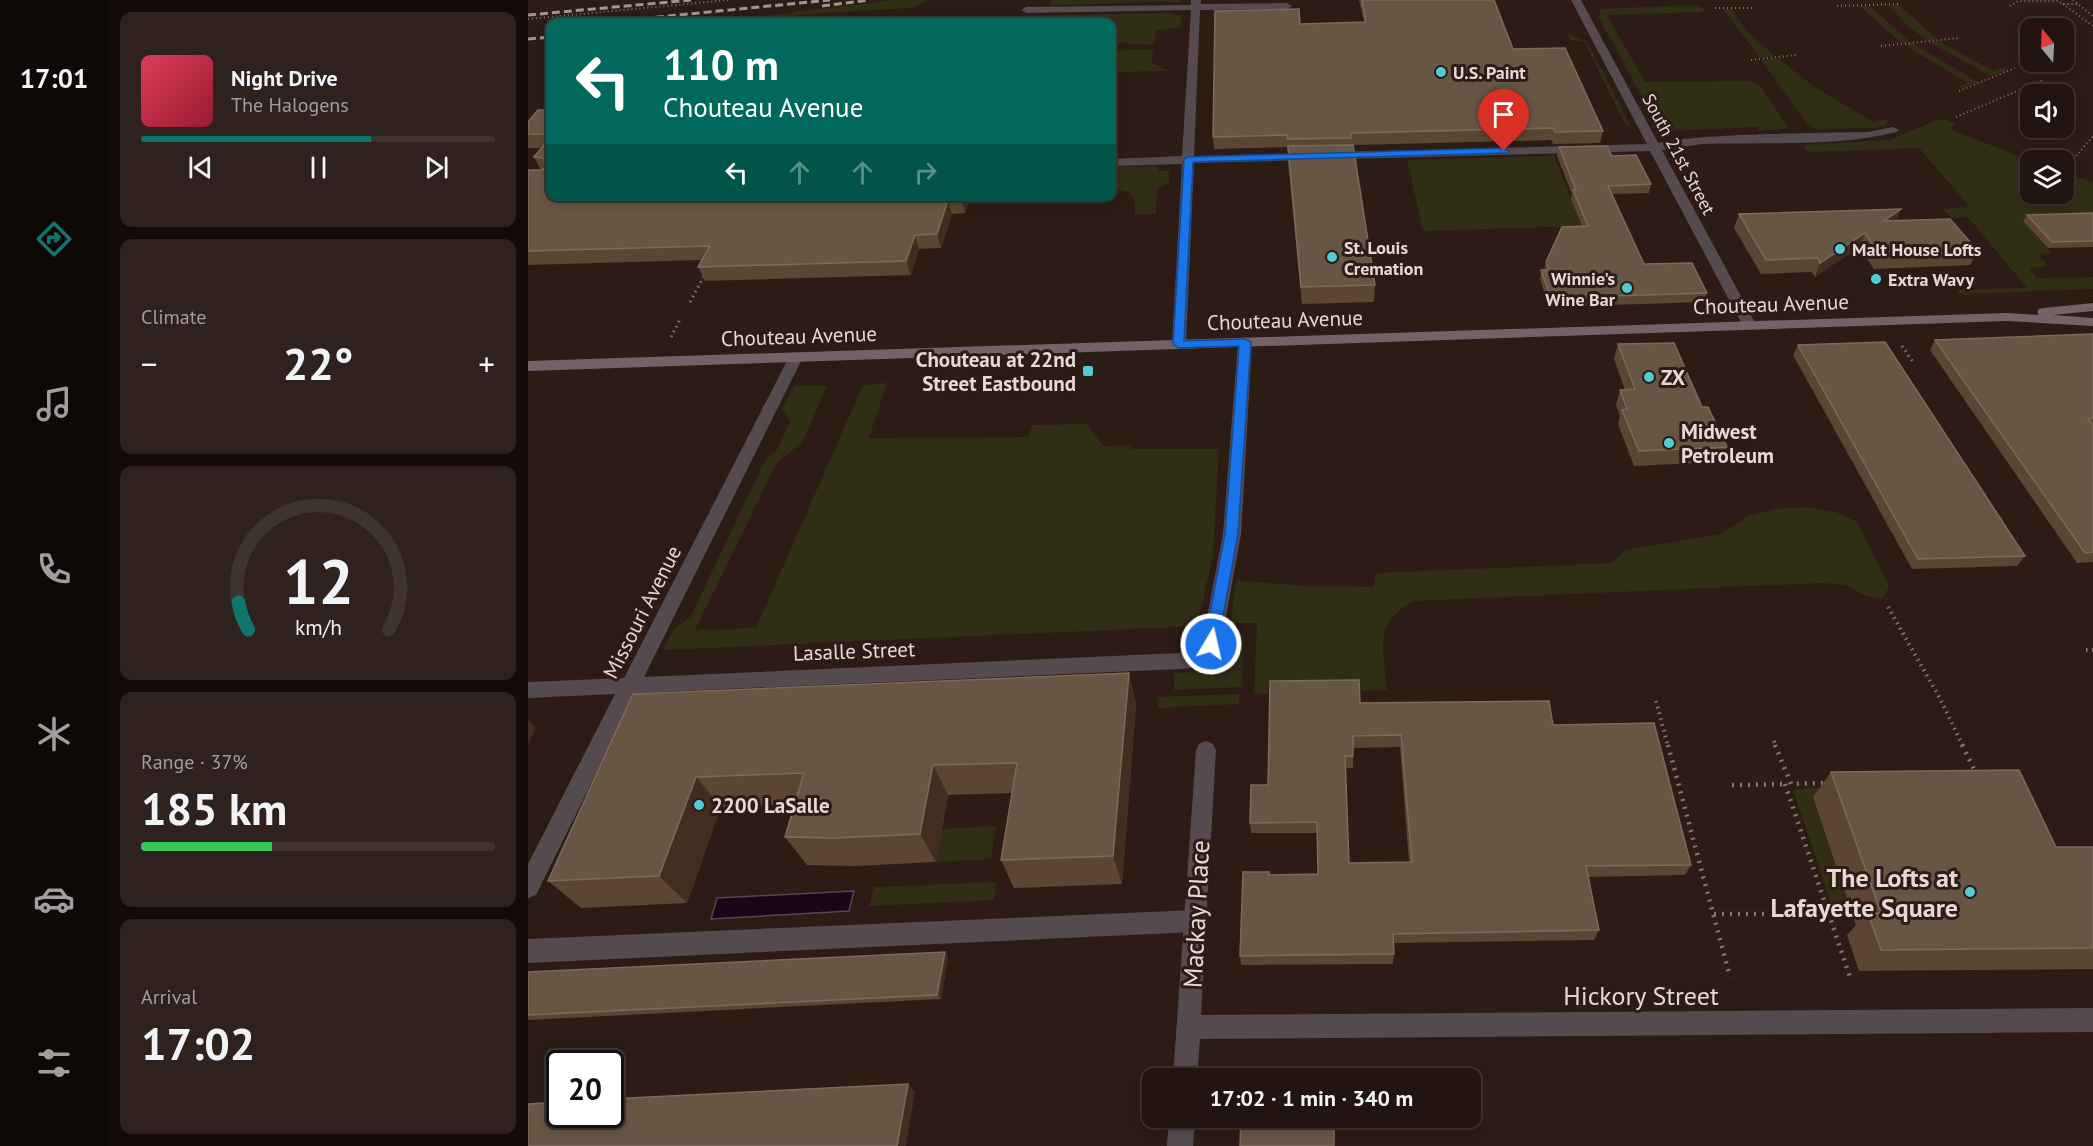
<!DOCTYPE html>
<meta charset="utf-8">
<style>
:root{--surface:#221410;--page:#2e211e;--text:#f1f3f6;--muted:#a29e9f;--line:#3f3330;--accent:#0f766e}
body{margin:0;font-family:"PT Sans",sans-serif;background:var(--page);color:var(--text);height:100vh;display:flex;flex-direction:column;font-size:22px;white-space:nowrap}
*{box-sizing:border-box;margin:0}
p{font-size:20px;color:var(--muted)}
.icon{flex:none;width:33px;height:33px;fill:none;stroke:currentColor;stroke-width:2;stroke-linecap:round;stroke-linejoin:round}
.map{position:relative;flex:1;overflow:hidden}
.drawer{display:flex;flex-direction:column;gap:12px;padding:12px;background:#130b09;width:420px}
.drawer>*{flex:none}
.guide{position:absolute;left:18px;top:18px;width:570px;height:183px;border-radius:12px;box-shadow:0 3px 9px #0003,0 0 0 2px var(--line);background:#00695c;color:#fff;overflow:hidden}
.needle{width:39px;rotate:342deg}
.buttons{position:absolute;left:1492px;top:18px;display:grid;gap:12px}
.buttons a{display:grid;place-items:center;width:54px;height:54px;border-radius:12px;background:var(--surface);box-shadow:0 3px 9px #0003,0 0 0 2px var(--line);font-size:30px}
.speed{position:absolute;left:18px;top:1050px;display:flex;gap:12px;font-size:30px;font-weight:700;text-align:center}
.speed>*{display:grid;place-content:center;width:78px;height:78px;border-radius:50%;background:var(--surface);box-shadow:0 3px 9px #0003,0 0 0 2px var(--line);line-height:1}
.speed .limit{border:3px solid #111;border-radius:9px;background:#fff;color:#111}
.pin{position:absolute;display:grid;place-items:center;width:51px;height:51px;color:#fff;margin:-62px -26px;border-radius:50% 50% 50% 0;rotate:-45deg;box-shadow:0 0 6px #0007}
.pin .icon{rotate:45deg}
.me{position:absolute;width:66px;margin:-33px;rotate:9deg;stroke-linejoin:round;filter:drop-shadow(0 0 4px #0008)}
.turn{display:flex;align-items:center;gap:21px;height:126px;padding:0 18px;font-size:27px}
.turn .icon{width:78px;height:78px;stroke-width:2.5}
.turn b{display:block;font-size:42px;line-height:51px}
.lanes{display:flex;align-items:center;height:57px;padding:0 18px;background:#0003;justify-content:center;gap:30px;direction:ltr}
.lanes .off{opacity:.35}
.big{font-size:45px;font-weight:800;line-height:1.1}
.drawer .widget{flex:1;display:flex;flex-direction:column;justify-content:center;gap:9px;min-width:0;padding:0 21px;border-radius:12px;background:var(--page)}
.drawer .dial{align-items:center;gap:0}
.dial svg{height:156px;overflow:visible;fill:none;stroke:var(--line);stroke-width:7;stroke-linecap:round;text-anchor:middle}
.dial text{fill:var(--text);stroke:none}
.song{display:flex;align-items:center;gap:18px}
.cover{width:72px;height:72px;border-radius:9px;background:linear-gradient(135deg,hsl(350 70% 55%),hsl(350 70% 35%))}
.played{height:6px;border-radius:3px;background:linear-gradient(90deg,var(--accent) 65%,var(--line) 65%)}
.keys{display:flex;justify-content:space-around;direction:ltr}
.heat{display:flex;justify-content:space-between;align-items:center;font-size:33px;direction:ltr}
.charge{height:9px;border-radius:4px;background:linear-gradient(90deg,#34c759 37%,var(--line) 0)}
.trip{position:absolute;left:614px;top:1068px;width:339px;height:60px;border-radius:12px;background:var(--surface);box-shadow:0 3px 9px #0003,0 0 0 2px var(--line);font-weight:800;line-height:60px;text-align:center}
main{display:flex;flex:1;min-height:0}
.menu{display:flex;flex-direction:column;width:108px;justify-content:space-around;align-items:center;background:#0e0806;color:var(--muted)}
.menu .icon{width:42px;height:42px}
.menu .selected{color:var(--accent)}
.menu b{font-size:27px;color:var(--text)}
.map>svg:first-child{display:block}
.green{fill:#312e16}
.water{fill:#180719;stroke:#564651;stroke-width:1.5}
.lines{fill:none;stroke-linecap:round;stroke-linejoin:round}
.path-far3{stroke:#867773;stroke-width:2;stroke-dasharray:1 3;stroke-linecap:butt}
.path-far2{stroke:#867773;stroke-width:3;stroke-dasharray:1.5 4;stroke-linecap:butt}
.path-far1{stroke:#867773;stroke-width:4;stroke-dasharray:1.5 4.5;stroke-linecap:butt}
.path{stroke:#867773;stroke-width:4.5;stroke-dasharray:2 6;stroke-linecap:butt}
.service{fill:#554b4e;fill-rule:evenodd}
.minor{fill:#554b4e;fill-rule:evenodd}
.secondary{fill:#726367;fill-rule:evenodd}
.rail{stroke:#a39491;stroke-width:3;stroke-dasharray:8 4;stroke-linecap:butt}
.wall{fill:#5a4632;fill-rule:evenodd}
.shaded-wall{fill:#412e20}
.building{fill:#685644;stroke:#7c6a5a;stroke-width:1.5;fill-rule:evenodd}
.route{fill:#1a73e8;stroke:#114b97;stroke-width:1.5}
.poi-dot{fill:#52cbd8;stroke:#2d1b16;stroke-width:2}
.labels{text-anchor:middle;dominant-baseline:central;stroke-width:6;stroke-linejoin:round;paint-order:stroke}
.far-poi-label{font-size:18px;font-weight:bold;fill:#e5d8d5;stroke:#2d1b16;text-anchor:start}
.far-street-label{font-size:18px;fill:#e5d8d5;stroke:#2d1b16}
.street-label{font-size:21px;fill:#e5d8d5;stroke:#2d1b16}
.poi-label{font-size:21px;font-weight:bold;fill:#e5d8d5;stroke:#2d1b16;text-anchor:start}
.near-poi-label{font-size:26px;font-weight:bold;fill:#e5d8d5;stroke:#2d1b16;text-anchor:end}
.near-street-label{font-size:26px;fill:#e5d8d5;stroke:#2d1b16}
</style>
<main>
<nav class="menu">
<b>17:01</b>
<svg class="icon selected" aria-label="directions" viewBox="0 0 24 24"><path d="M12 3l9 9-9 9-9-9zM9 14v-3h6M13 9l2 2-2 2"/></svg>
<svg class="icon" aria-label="music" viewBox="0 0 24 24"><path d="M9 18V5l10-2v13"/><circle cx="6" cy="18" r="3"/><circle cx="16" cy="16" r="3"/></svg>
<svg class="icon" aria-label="phone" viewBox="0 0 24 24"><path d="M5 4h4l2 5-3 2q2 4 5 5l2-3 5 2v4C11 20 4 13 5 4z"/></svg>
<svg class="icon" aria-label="climate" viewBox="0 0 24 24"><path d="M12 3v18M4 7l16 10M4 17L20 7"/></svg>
<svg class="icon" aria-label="car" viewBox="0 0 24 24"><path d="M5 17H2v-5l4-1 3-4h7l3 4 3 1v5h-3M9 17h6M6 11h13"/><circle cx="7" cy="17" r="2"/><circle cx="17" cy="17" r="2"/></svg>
<svg class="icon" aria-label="filters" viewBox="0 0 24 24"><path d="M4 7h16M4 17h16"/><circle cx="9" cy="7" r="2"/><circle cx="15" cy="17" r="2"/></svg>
</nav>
<section class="drawer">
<div class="widget">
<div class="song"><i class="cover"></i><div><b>Night Drive</b><p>The Halogens</p></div></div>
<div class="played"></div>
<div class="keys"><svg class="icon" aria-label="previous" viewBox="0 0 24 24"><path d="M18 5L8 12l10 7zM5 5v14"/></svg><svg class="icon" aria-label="pause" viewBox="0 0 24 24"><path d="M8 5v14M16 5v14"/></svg><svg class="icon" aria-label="next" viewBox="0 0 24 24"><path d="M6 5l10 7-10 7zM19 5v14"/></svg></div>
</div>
<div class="widget"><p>Climate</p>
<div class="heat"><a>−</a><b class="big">22°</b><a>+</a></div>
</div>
<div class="widget dial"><svg viewBox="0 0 100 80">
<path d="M14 69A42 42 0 1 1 86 69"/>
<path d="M14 69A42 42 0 0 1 9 55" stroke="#0f766e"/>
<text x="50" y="56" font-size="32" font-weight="700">12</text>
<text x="50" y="72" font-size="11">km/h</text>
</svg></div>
<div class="widget"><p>Range · 37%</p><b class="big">185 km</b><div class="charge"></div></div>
<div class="widget"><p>Arrival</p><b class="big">17:02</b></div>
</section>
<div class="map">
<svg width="1565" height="1146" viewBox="0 0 1565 1146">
<rect width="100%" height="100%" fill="#2d1b16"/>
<g class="green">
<path d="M367,0H401L383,8L278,14L227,22H183Z"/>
<path d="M523,0H652V2C643,3 634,1 624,2C590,2 556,6 522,5Z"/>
<path d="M1165,5L1177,9L1173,12L1079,15L1117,82L1223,81L1232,86L1260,127L1257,129L1231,131L1229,127L1142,131L1128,123L1070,16L1073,14L1071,9Z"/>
<path d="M1360,5H1371L1409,39L1399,40L1381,27Z"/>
<path d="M1332,6H1342L1382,42L1373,43Z"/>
<path d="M1195,9H1203L1221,33L1247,56L1232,58Z"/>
<path d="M644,13L654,17L653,27L628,31L626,45L588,43L589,33L584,29V22H472L474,16Z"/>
<path d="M1039,34L1059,41L1102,125L1097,124L1056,41L1042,40Z"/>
<path d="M1411,41L1465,71L1475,68L1479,70L1463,76L1401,42Z"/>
<path d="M1384,43L1450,82L1434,88L1431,86L1440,83L1375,44Z"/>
<path d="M596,50H625L624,63L641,71L584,72V51Z"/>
<path d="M1249,58L1288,88L1346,122L1357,119L1360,121L1358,125L1349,128L1287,129L1279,123L1233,60Z"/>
<path d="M1408,120H1419L1428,124L1422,129L1503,161V194H1536V173L1565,182V219L1496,222L1524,253L1510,254L1520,266L1501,268L1509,278L1565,277V289L1432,294L1429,290L1499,288L1440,217L1423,218L1415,209L1442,207L1391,148L1280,152L1275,145L1362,140Z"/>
<path d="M1026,156L1054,226L895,231L879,160Z"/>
<path d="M630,166L631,171H641V183L629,189L628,214H607L606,197L601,192L584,189V167Z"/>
<path d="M359,383L341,438L501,437L504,425L559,424L575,446L603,445V449H691L685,555L669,626L135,650L145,630L163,616L238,458L249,450L262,421L254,409L266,386H299L274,443L250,461L167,630L228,628L335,385Z"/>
<path d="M1281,507L1308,512L1329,522L1360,583V589L1354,599L1338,596L1318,585L1294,583L886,601C844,623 856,649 859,690L726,694L729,623H703L708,580L774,586L845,587L848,573L1084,563L1097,550L1194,534L1220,516L1247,509Z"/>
<path d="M710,631L716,634L714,687L646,690V673C677,673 695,663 701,632Z"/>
<path d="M711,694V704L630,708V697Z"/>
<path d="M1434,781L1324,907L1304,906L1265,789Z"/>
<path d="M468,826L463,859L408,862L414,829Z"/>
<path d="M469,882L466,900L341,906L346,887Z"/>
</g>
<path class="water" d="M326,891L321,911L183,919L189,898Z"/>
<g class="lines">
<g class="path-far3">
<path d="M1545,0L1565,16"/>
<path d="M1535,4L1565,26"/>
<path d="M1309,6L1370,4"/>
<path d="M1482,6L1490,1H1530L1534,4H1549"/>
<path d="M1187,8H1224"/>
<path d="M0,19L201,0"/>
<path d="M1353,46L1431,38"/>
<path d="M1223,60L1268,55"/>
<path d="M1431,91L1487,68"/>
<path d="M1428,117L1515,80"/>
<path d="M1543,162L1565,136"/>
</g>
<g class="path-far2">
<path d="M162,302L177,274"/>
<path d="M143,337L153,318"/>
<path d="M1374,346L1385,362"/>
</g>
<g class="path-far1">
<path d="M1360,607L1410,695L1435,746"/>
<path d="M1558,650H1565"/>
<path d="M1128,701L1140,746"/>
<path d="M1246,741L1248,746"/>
</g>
<g class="path">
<path d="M1140,745L1202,977"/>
<path d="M1247,745L1263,784L1299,783"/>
<path d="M1434,745L1449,775"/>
<path d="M1257,784L1322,977"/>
<path d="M1204,785L1260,784"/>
<path d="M1186,914H1326"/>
</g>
<g class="service">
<path d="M1365,127L1371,130L1369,132C1310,147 1237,142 1175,144C1162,145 1129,154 1121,147C1137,133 1308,133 1340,132Z"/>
<path d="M717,337L724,342L713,534L693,644C684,661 666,673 646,667L643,661L646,655L664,652L674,643L695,534L710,342Z"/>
<path d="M667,910L675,913L679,921L675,929L667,932L0,963V939Z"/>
</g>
<g class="minor">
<path d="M663,0H673V4L759,3L764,6L759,9L672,10L666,156L1119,144L1043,0H1053L1229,326L1222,330L1215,326L1122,151L666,163L658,344L656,347H646L644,344L654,164L584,166V159L654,156L663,10L498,13L493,10L498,7L663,5Z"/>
<path d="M268,352L275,357L116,677L653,653L660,655L663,661L660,667L653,669L108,693L8,895L0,898V864L87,694L0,698V682L96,678L261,357Z"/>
<path d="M678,741L685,744L688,750L673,1015L1565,1008V1032L672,1039L669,1078H645L668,750L671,744Z"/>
<path d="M641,1118H667L665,1146H639Z"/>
</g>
<path class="secondary" d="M1565,303V311L1525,315L1565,318V326L1479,321L0,371V361L1479,313L1511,315L1509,312L1511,309L1516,308Z"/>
<g class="rail">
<path d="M294,6L342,0"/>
<path d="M0,15L163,0"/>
<path d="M80,22L302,0"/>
<path d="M0,39L22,37"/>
</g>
</g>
<g class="wall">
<path d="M831,0H966L985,49L1075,131L1072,143L1025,144L1023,140L825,145L847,285L846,302L774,304L760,163V151H759V147L686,149L685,137L772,24L836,22Z"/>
<path d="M22,110V196H442L437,213L424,214L413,248L391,249L383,275L177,281L170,267L174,260L0,265V170H13L6,157L14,148H0V122Z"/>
<path d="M1031,147L1084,156L1123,184L1121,193L1084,194L1116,264L1179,293L1176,302L1021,307L1012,279L1013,270H1016L1018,262L1054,226L1043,199L1044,194L1029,156Z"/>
<path d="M1373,209L1368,220L1450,251L1442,265L1346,269L1331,247L1287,277L1284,272L1233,274L1206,228L1211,214Z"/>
<path d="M1565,213V247L1520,248L1495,221L1499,215Z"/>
<path d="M1565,334V562L1549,563L1402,350L1407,340Z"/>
<path d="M1090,344L1174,407L1199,447L1193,462L1106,466L1090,424L1092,416L1088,405L1092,390H1097L1086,359Z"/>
<path d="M1270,345L1497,556L1489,566L1384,569L1265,355Z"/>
<path d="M601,673L608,704L594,884L486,888L473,860L484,793L420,795L408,862L327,866L279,865L257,837L267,804L193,807L159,903L53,908L20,881L105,694Z"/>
<path d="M832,703L1025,725L1163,865L1157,875L1060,877L1071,930L1066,940L866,943V954L865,964L713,965L712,956L741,875L790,874L789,833H723L722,823L740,785ZM872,747L881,862L821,863L818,768H825V748Z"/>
<path d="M1303,772L1528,847H1565V969L1331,971L1319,935L1328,925L1285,797Z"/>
<path d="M420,957L413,999L0,1020V972Z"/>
</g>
<g class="shaded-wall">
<path d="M434,196H442L437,213L433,200Z"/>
<path d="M420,200L424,214L413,248L409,234Z"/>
<path d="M1373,209L1367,223L1356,221Z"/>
<path d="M1337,233L1331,247L1287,277L1292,263Z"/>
<path d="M387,235L391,249L383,275L378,261Z"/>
<path d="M601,673L608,704L594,884L585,856Z"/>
<path d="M0,720L8,728L0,744Z"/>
<path d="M405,765L420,795L408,862L392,834Z"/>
<path d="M168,777L193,807L159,903L131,876Z"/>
<path d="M417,952L420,957L413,999L409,995Z"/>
<path d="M380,1084L387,1092L378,1146H369Z"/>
</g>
<g class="building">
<path d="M834,0H966L985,49L1037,48L1075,131L1027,132L1025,128L823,133V138L759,139V135L685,137L687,11L771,9L772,24L838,22Z"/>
<path d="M10,110H22V134H0V122Z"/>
<path d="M22,138V196H434L433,200H420L409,234L387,235L378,261L170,267L182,246L0,251V170H14L17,167L16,158L6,157Z"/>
<path d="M825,145L847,285L773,287L760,146Z"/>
<path d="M1079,146L1084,156L1108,155L1123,184L1080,186L1116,264L1164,263L1179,293L1023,298L1013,270H1021L1018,262L1034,227L1060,226L1045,190H1048L1031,147Z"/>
<path d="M1373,209L1356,221L1422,219L1450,251L1352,255L1337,233L1292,263L1290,258L1238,260L1211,214Z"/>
<path d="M1565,213V241L1524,242L1499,215Z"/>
<path d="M1565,334V418L1560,419L1565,425V552L1557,553L1407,340Z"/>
<path d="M1357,342L1497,556L1390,559L1270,345Z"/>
<path d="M1146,343L1174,407H1180L1199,447L1111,451L1094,410L1099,409L1092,390L1107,389L1090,344Z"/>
<path d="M601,673L585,856L473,860L489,763L405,765L392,834L307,838L257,837L276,773L168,777L131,876L20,881L105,694Z"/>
<path d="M831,680L832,703L1021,701L1025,725L1126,723L1163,865L1058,866L1071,930L865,934L866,954L712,956L715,872H741V875L790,874L789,822L722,823L723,785H740L742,681ZM873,735L884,862L821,863L817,756H825V736Z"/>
<path d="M1491,770L1528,847H1565V948L1353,950L1340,913H1353L1303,772Z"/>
<path d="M417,952L409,995L0,1015V972Z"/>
<rect x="714" y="1077" width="91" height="1"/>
<path d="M380,1084L369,1146H0V1104L32,1102V1114H82V1099Z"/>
<path d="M713,1118H806V1146H712Z"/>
</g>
<path class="route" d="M976,148L981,151L980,153L665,162L656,341L717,339L723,342L710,534L690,644L688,648H678L676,644L697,534L711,346L651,348L645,344L656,159L660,157Z"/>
<g class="poi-dot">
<circle cx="913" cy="72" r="6"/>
<circle cx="1312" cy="249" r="6"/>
<circle cx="804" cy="257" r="6"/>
<circle cx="1348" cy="279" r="6"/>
<circle cx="1099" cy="288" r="6"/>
<rect x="554" y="365" width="12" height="12" rx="3"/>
<circle cx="1121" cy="377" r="6"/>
<circle cx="1141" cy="443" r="6"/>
<circle cx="171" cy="805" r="6"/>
<circle cx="1442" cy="892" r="6"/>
</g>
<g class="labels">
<g class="far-poi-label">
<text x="925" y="72">U.S. Paint</text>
<text x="816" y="247">St. Louis<tspan x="816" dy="21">Cremation</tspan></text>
<text x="1324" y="249">Malt House Lofts</text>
<text x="1087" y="278" text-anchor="end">Winnie's<tspan x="1087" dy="21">Wine Bar</tspan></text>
<text x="1360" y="279">Extra Wavy</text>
</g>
<g class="far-street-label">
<text transform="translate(1151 154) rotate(62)">South 21st Street</text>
</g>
<g class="street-label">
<text transform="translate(1243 304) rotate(-2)">Chouteau Avenue</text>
<text transform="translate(757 320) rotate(-2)">Chouteau Avenue</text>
<text transform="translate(271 336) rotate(-2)">Chouteau Avenue</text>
<text transform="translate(114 612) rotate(-63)">Missouri Avenue</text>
<text transform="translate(326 651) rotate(-2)">Lasalle Street</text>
</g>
<g class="poi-label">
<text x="548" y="359" text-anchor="end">Chouteau at 22nd<tspan x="548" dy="24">Street Eastbound</tspan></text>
<text x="1133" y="377">ZX</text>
<text x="1153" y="431">Midwest<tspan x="1153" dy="24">Petroleum</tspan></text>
<text x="183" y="805">2200 LaSalle</text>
</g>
<g class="near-poi-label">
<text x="1430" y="877">The Lofts at<tspan x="1430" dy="30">Lafayette Square</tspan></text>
</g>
<g class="near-street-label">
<text transform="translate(668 914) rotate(-87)">Mackay Place</text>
<text x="1113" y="995">Hickory Street</text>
</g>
</g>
</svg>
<div class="buttons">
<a><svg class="needle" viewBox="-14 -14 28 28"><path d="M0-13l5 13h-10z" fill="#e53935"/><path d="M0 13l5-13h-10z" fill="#a29e9f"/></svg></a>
<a><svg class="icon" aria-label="sound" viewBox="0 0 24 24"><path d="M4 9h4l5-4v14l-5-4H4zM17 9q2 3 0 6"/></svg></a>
<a><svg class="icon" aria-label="layers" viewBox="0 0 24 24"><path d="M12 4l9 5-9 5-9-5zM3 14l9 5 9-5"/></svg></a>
</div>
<div class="speed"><div class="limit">20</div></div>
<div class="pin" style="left:976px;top:151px;background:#d93025"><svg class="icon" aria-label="arrive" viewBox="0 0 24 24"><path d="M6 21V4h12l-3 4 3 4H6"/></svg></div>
<svg class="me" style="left:683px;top:644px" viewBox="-20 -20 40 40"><circle r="17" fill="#1a73e8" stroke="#fff" stroke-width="3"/><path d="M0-11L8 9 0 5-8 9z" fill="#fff"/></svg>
<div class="trip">17:02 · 1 min · 340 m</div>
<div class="guide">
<div class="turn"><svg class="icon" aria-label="left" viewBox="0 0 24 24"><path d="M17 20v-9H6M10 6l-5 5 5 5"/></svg><div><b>110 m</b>Chouteau Avenue</div></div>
<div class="lanes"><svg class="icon" aria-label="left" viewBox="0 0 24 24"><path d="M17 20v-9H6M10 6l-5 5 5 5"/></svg><svg class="icon off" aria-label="ahead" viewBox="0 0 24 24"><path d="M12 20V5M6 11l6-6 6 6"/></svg><svg class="icon off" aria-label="ahead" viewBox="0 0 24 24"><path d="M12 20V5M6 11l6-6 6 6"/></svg><svg class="icon off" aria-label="right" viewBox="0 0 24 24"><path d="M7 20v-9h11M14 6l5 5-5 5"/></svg></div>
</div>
</div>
</main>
